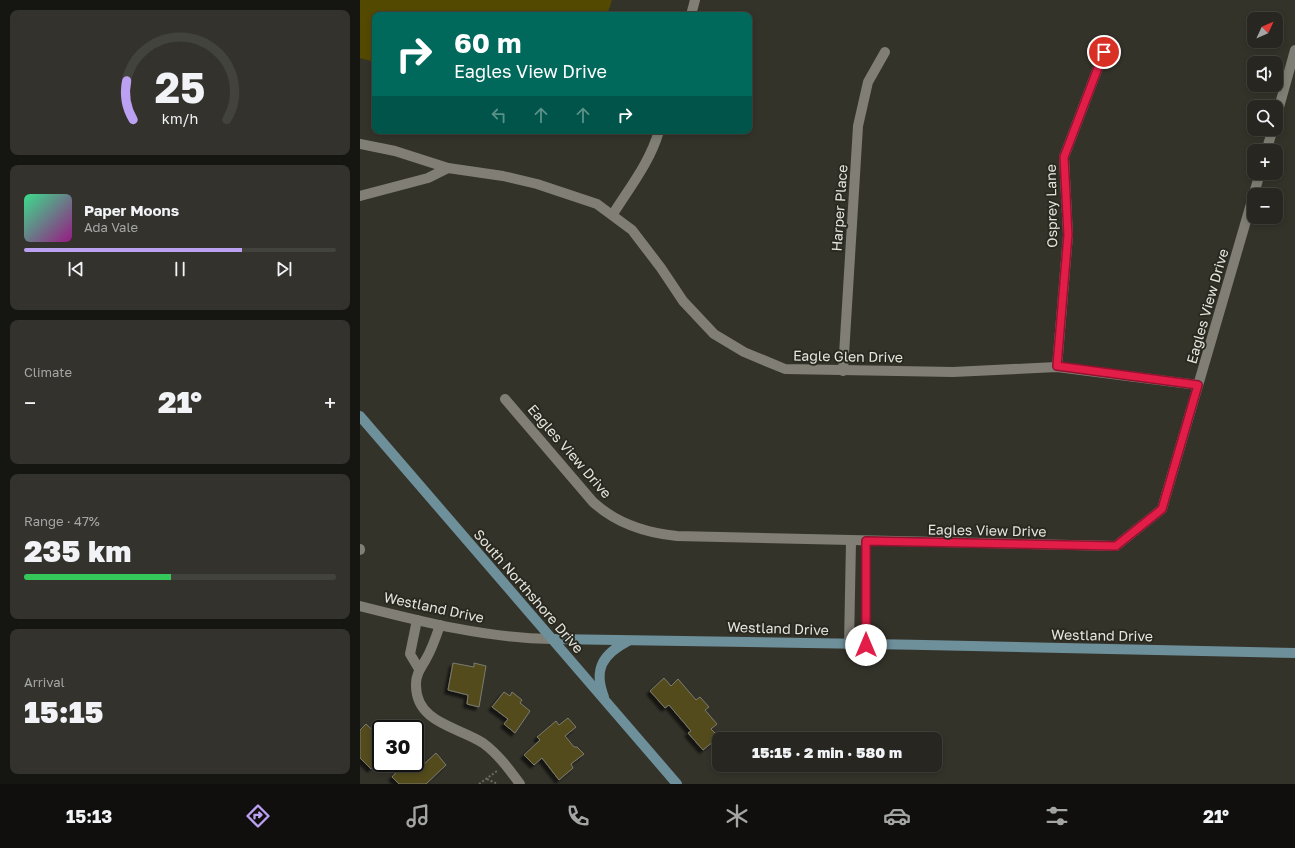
<!DOCTYPE html>
<meta charset="utf-8">
<style>
:root{--surface:#272620;--page:#33322d;--text:#f1f3f6;--muted:#a4a5a5;--line:#43433e;--accent:#bca0f2}
body{margin:0;font-family:"Golos Text",sans-serif;background:var(--page);color:var(--text);height:100vh;display:flex;flex-direction:column;font-size:15px;white-space:nowrap}
*{box-sizing:border-box;margin:0}
p{font-size:13px;color:var(--muted)}
.icon{flex:none;width:22px;height:22px;fill:none;stroke:currentColor;stroke-width:2;stroke-linecap:round;stroke-linejoin:round}
.map{position:relative;flex:1;overflow:hidden}
.drawer{display:flex;flex-direction:column;gap:10px;padding:10px;background:#151512;width:360px}
.drawer>*{flex:none}
.guide{position:absolute;left:12px;top:12px;width:380px;height:122px;border-radius:8px;box-shadow:0 2px 6px #0003,0 0 0 1px var(--line);background:#00695c;color:#fff;overflow:hidden}
.needle{width:26px;rotate:46deg}
.buttons{position:absolute;left:887px;top:12px;display:grid;gap:8px}
.buttons a{display:grid;place-items:center;width:36px;height:36px;border-radius:8px;background:var(--surface);box-shadow:0 2px 6px #0003,0 0 0 1px var(--line);font-size:20px}
.speed{position:absolute;left:12px;top:720px;display:flex;gap:8px;font-size:20px;font-weight:700;text-align:center}
.speed>*{display:grid;place-content:center;width:52px;height:52px;border-radius:50%;background:var(--surface);box-shadow:0 2px 6px #0003,0 0 0 1px var(--line);line-height:1}
.speed .limit{border:2px solid #111;border-radius:6px;background:#fff;color:#111}
.pin{position:absolute;display:grid;place-items:center;width:34px;height:34px;color:#fff;margin:-17px;border:2px solid #fff;border-radius:50%;box-shadow:0 1px 4px #0007}
.me{position:absolute;width:44px;margin:-22px;rotate:0deg;stroke-linejoin:round;filter:drop-shadow(0 0 3px #0008)}
.turn{display:flex;align-items:center;gap:14px;height:84px;padding:0 16px;font-size:18px}
.turn .icon{width:52px;height:52px;stroke-width:2.5}
.turn b{display:block;font-size:28px;line-height:34px}
.lanes{display:flex;align-items:center;height:38px;padding:0 16px;background:#0003;justify-content:center;gap:20px;direction:ltr}
.lanes .off{opacity:.35}
.big{font-size:30px;font-weight:800;line-height:1.1}
.drawer .tile{flex:1;display:flex;flex-direction:column;justify-content:center;gap:6px;min-width:0;padding:0 14px;border-radius:8px;background:var(--page)}
.drawer .dial{align-items:center;gap:0}
.dial svg{height:104px;overflow:visible;fill:none;stroke:var(--line);stroke-width:7;stroke-linecap:round;text-anchor:middle}
.dial text{fill:var(--text);stroke:none}
.song{display:flex;align-items:center;gap:12px}
.cover{width:48px;height:48px;border-radius:6px;background:linear-gradient(135deg,hsl(150 70% 55%),hsl(310 70% 35%))}
.played{height:4px;border-radius:2px;background:linear-gradient(90deg,var(--accent) 70%,var(--line) 70%)}
.keys{display:flex;justify-content:space-around;direction:ltr}
.heat{display:flex;justify-content:space-between;align-items:center;font-size:22px;direction:ltr}
.charge{height:6px;border-radius:3px;background:linear-gradient(90deg,#34c759 47%,var(--line) 0)}
.trip{position:absolute;left:352px;top:732px;width:230px;height:40px;border-radius:8px;background:var(--surface);box-shadow:0 2px 6px #0003,0 0 0 1px var(--line);font-weight:800;line-height:40px;text-align:center}
.tabs{display:flex;height:64px;justify-content:space-around;align-items:center;background:#100f0d;color:var(--muted)}
.tabs .icon{width:28px;height:28px}
.tabs .on{color:var(--accent)}
.tabs b{font-size:18px;color:var(--text)}
main{display:flex;flex:1;min-height:0}
.map>svg:first-child{display:block}
.green{fill:#534901}
.building{fill:#534c1b;stroke:#7c7b71;filter:url(#shadow)}
.lines{fill:none;stroke-linecap:round;stroke-linejoin:round}
.path{stroke:#6c6b63;stroke-width:2;stroke-dasharray:2 2;stroke-linecap:butt}
.minor{stroke:#817f75;stroke-width:10}
.secondary{stroke:#6e909b;stroke-width:10}
.route-casing{stroke:#92132f;stroke-width:10}
.route{stroke:#e11d48;stroke-width:7}
.labels{text-anchor:middle;dominant-baseline:central;stroke-width:4;stroke-linejoin:round;paint-order:stroke}
.street-label{font-size:14px;fill:#e5e5df;stroke:#2a2920}
</style>
<main>
<section class="drawer">
<div class="tile dial"><svg viewBox="0 0 100 80">
<path d="M14 69A42 42 0 1 1 86 69"/>
<path d="M14 69A42 42 0 0 1 9 39" stroke="#bca0f2"/>
<text x="50" y="56" font-size="32" font-weight="700">25</text>
<text x="50" y="72" font-size="11">km/h</text>
</svg></div>
<div class="tile">
<div class="song"><i class="cover"></i><div><b>Paper Moons</b><p>Ada Vale</p></div></div>
<div class="played"></div>
<div class="keys"><svg class="icon" aria-label="previous" viewBox="0 0 24 24"><path d="M18 5L8 12l10 7zM5 5v14"/></svg><svg class="icon" aria-label="pause" viewBox="0 0 24 24"><path d="M8 5v14M16 5v14"/></svg><svg class="icon" aria-label="next" viewBox="0 0 24 24"><path d="M6 5l10 7-10 7zM19 5v14"/></svg></div>
</div>
<div class="tile"><p>Climate</p>
<div class="heat"><a>−</a><b class="big">21°</b><a>+</a></div>
</div>
<div class="tile"><p>Range · 47%</p><b class="big">235 km</b><div class="charge"></div></div>
<div class="tile"><p>Arrival</p><b class="big">15:15</b></div>
</section>
<div class="map">
<svg width="935" height="784" viewBox="0 0 935 784">
<defs>
<filter id="shadow"><feDropShadow dx="-3.5" dy="3.5" stdDeviation="1" flood-color="#0009"/></filter>
</defs>
<rect width="100%" height="100%" fill="#34332a"/>
<path class="green" d="M0,0H252L247,15H15V62L0,58Z"/>
<g class="building">
<path d="M93,663L114,667V663L126,666L119,707L107,704L108,695L88,690Z"/>
<path d="M304,678L311,686L318,679L336,700L340,697L349,707L345,710L357,724L351,729L359,737L343,750L328,733L331,731L309,705L305,708L290,691Z"/>
<path d="M144,692L150,696L152,692L162,700L160,703L170,711L155,733L144,724L148,719L132,707Z"/>
<path d="M208,718L216,727L205,736L214,747H217L224,754L211,764L213,768L199,780L182,758L174,765L164,755L180,740L177,737L196,721L199,725Z"/>
<path d="M6,724L21,738V758L11,769L0,758V730Z"/>
<path d="M76,753L86,765L66,784H39L32,777L45,763H55V756L63,765Z"/>
</g>
<g class="lines">
<g class="path">
<path d="M127,779L138,784"/>
<path d="M119,784L137,771"/>
</g>
<g class="minor">
<path d="M331,15L335,0"/>
<path d="M916,118L935,50"/>
<path d="M0,144L35,151L88,168L68,178L0,196"/>
<path d="M906,151L913,129"/>
<path d="M88,168L143,176L177,184L237,204L272,230L301,268L323,301L354,334L384,352L425,369L593,372L697,367L838,385"/>
<path d="M253,214C270,187 290,162 299,131"/>
<path d="M697,367L708,235L704,157L744,52"/>
<path d="M483,371L498,126L508,82L525,52"/>
<path d="M145,399L233,502C257,524 286,533 317,536L756,546L802,509L900,173"/>
<path d="M0,549V550"/>
<path d="M0,606C63,622 126,638 192,639"/>
<path d="M57,620L50,654L59,669"/>
<path d="M80,625C76,637 72,649 66,659C61,668 56,674 56,684C55,723 99,727 123,743C138,754 149,769 160,784"/>
<path d="M489,645L491,541"/>
<path d="M506,645V541"/>
</g>
<g class="secondary">
<path d="M0,416L317,784"/>
<path d="M192,639C440,642 687,647 935,653"/>
<path d="M244,697C233,669 243,654 268,641"/>
</g>
</g>
<g class="lines">
<g class="route-casing">
<path id="route" d="M506,645V541L756,546L802,509L838,385L697,366L708,235L704,157L744,52"/>
</g>
<use href="#route" class="route"/>
</g>
<g class="labels">
<g class="street-label">
<text transform="translate(691 206) rotate(-91)">Osprey Lane</text>
<text transform="translate(479 208) rotate(-86)">Harper Place</text>
<text transform="translate(847 306) rotate(-74)">Eagles View Drive</text>
<text transform="translate(488 356) rotate(1)">Eagle Glen Drive</text>
<text transform="translate(210 451) rotate(49)">Eagles View Drive</text>
<text transform="translate(627 530) rotate(1)">Eagles View Drive</text>
<text transform="translate(169 591) rotate(49)">South Northshore Drive</text>
<text transform="translate(74 607) rotate(12)">Westland Drive</text>
<text transform="translate(418 628) rotate(2)">Westland Drive</text>
<text transform="translate(742 635) rotate(1)">Westland Drive</text>
</g>
</g>
</svg>
<div class="buttons">
<a><svg class="needle" viewBox="-14 -14 28 28"><path d="M0-13l5 13h-10z" fill="#e53935"/><path d="M0 13l5-13h-10z" fill="#a4a5a5"/></svg></a>
<a><svg class="icon" aria-label="sound" viewBox="0 0 24 24"><path d="M4 9h4l5-4v14l-5-4H4zM17 9q2 3 0 6"/></svg></a>
<a><svg class="icon" aria-label="search" viewBox="0 0 24 24"><circle cx="10" cy="10" r="6"/><path d="M15 15l6 6"/></svg></a>
<a>+</a>
<a>−</a>
</div>
<div class="speed"><div class="limit">30</div></div>
<div class="pin" style="left:744px;top:52px;background:#d93025"><svg class="icon" aria-label="arrive" viewBox="0 0 24 24"><path d="M6 21V4h12l-3 4 3 4H6"/></svg></div>
<svg class="me" style="left:506px;top:645px" viewBox="-20 -20 40 40"><circle r="19" fill="#fff"/><path d="M0-13L10 11 0 6-10 11z" fill="#e11d48"/></svg>
<div class="trip">15:15 · 2 min · 580 m</div>
<div class="guide">
<div class="turn"><svg class="icon" aria-label="right" viewBox="0 0 24 24"><path d="M7 20v-9h11M14 6l5 5-5 5"/></svg><div><b>60 m</b>Eagles View Drive</div></div>
<div class="lanes"><svg class="icon off" aria-label="left" viewBox="0 0 24 24"><path d="M17 20v-9H6M10 6l-5 5 5 5"/></svg><svg class="icon off" aria-label="ahead" viewBox="0 0 24 24"><path d="M12 20V5M6 11l6-6 6 6"/></svg><svg class="icon off" aria-label="ahead" viewBox="0 0 24 24"><path d="M12 20V5M6 11l6-6 6 6"/></svg><svg class="icon" aria-label="right" viewBox="0 0 24 24"><path d="M7 20v-9h11M14 6l5 5-5 5"/></svg></div>
</div>
</div>
</main>
<nav class="tabs">
<b>15:13</b>
<svg class="icon on" aria-label="directions" viewBox="0 0 24 24"><path d="M12 3l9 9-9 9-9-9zM9 14v-3h6M13 9l2 2-2 2"/></svg>
<svg class="icon" aria-label="music" viewBox="0 0 24 24"><path d="M9 18V5l10-2v13"/><circle cx="6" cy="18" r="3"/><circle cx="16" cy="16" r="3"/></svg>
<svg class="icon" aria-label="phone" viewBox="0 0 24 24"><path d="M5 4h4l2 5-3 2q2 4 5 5l2-3 5 2v4C11 20 4 13 5 4z"/></svg>
<svg class="icon" aria-label="climate" viewBox="0 0 24 24"><path d="M12 3v18M4 7l16 10M4 17L20 7"/></svg>
<svg class="icon" aria-label="car" viewBox="0 0 24 24"><path d="M5 17H2v-5l4-1 3-4h7l3 4 3 1v5h-3M9 17h6M6 11h13"/><circle cx="7" cy="17" r="2"/><circle cx="17" cy="17" r="2"/></svg>
<svg class="icon" aria-label="filters" viewBox="0 0 24 24"><path d="M4 7h16M4 17h16"/><circle cx="9" cy="7" r="2"/><circle cx="15" cy="17" r="2"/></svg>
<b>21°</b>
</nav>
